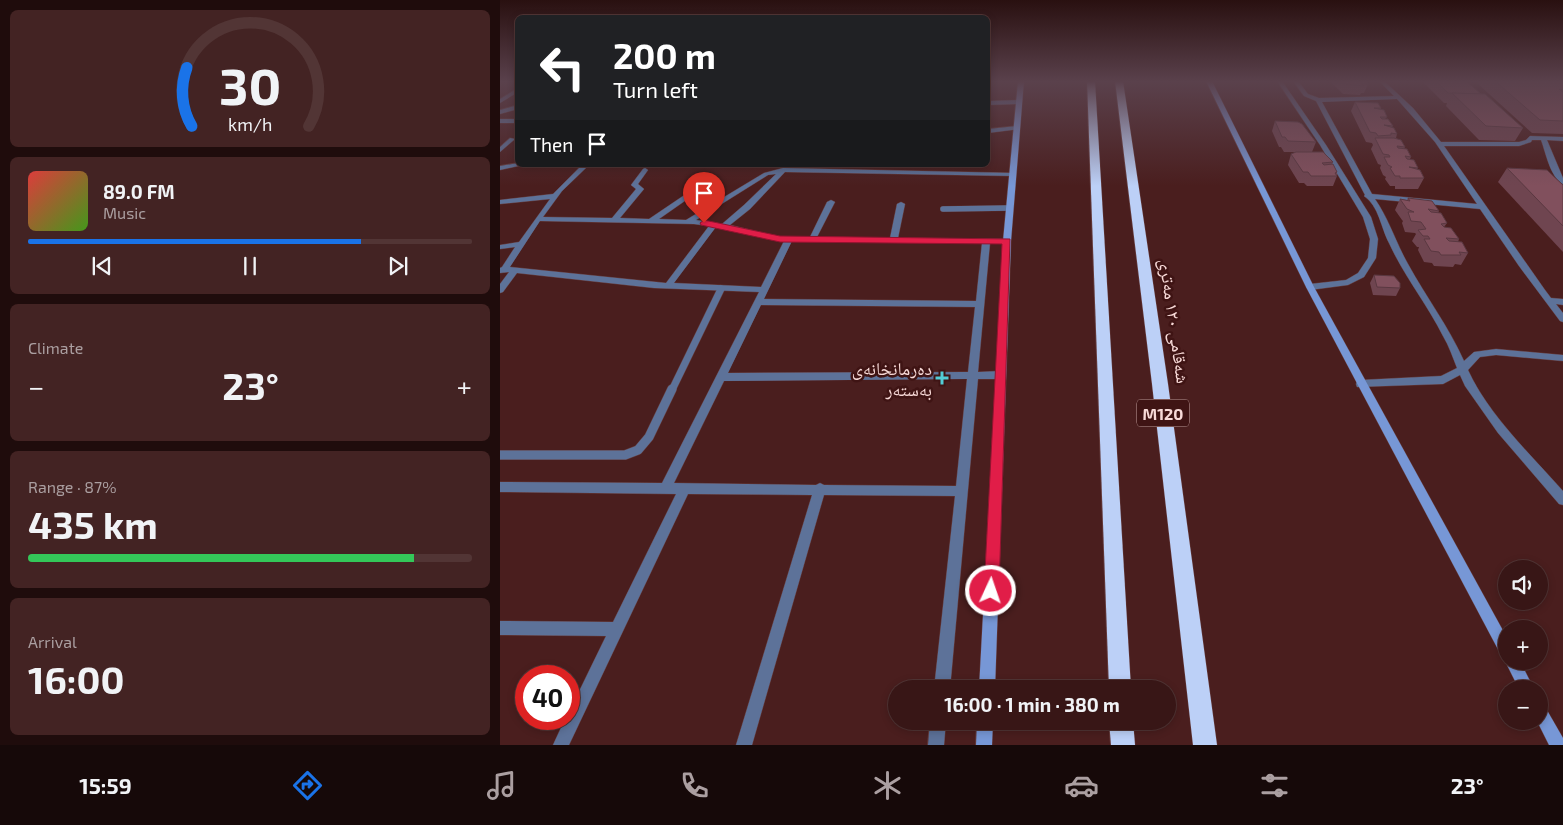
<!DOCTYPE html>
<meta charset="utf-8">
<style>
:root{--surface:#381616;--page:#432323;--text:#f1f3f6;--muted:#ab9fa1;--line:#523535;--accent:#1a73e8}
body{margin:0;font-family:"Exo 2","Noto Naskh Arabic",sans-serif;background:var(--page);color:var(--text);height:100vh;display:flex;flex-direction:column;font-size:19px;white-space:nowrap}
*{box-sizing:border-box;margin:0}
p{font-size:16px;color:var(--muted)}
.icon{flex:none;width:28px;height:28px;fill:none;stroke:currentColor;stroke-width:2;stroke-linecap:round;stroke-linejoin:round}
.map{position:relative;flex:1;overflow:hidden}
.panel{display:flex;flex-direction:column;gap:10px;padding:10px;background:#1f0c0c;width:500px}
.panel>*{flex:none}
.guide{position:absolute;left:15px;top:15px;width:475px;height:152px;border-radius:8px;box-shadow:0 2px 8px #0003,0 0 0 1px var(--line);background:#202124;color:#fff;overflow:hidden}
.buttons{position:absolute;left:998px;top:560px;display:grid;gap:10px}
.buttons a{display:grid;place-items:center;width:50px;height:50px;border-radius:50%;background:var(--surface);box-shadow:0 2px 8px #0003,0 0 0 1px var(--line);font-size:25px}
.speed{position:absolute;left:15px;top:665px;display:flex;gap:10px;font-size:25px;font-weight:700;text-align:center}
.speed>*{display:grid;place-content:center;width:65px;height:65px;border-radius:50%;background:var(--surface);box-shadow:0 2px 8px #0003,0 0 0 1px var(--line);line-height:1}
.speed .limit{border:8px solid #d22;background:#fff;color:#111}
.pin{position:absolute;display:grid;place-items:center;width:42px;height:42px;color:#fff;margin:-51px -21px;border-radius:50% 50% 50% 0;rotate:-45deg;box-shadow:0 0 5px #0007}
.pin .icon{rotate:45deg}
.me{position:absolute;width:55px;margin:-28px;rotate:3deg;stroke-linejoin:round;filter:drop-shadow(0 0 4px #0008)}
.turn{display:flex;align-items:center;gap:18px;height:105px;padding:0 15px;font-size:22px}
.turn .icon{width:65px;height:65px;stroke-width:2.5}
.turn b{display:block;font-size:35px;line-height:42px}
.then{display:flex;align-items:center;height:48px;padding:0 15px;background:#0003;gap:10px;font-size:19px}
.big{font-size:38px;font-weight:700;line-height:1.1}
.panel .card{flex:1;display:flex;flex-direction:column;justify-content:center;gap:8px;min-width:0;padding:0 18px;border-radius:8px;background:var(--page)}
.panel .dial{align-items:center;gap:0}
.dial svg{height:130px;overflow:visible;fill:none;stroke:var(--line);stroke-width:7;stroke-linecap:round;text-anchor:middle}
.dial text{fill:var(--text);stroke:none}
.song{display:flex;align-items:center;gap:15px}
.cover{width:60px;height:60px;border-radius:8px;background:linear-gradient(135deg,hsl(0 70% 55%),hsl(100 70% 35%))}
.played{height:5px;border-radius:2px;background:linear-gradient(90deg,var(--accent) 75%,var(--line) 75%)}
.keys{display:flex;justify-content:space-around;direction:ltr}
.heat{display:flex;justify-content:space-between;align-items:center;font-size:28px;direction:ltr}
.charge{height:8px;border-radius:4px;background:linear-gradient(90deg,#34c759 87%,var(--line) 0)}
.trip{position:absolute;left:388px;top:680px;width:288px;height:50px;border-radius:25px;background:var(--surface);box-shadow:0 2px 8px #0003,0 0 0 1px var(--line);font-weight:700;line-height:50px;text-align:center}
.dock{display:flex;height:80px;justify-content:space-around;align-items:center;background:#160909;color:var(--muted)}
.dock .icon{width:35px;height:35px}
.dock .on{color:var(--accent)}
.dock b{font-size:22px;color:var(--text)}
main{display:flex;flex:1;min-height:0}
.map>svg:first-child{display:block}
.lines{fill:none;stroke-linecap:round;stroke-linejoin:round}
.lane-far2-casing{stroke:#663c3c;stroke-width:6}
.lane-far1-casing{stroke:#663c3c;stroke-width:8}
.lane-casing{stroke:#663c3c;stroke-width:10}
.street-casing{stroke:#663c3c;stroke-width:1}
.secondary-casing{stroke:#663c3c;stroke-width:1}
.highway-casing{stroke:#663c3c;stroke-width:1}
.lane-far2{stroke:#5d7299;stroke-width:5.5}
.lane-far1{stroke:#5d7299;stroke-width:7}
.lane{stroke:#5d7299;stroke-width:9}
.street{fill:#5d7299;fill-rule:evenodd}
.secondary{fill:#7797d6;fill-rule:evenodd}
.highway{fill:#bcd0f7;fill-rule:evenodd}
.wall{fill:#6f4550}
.building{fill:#81505d;stroke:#5a3841}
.route{fill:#e11d48;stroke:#92132f}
.poi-dot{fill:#52ccd6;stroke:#3f1414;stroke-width:2}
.labels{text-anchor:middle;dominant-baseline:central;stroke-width:5;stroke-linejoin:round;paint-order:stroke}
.shield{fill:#3f1414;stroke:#c09f9d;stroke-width:1}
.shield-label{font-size:16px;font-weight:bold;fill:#f8dad8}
.street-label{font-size:18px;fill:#f8dad8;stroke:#3f1414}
.poi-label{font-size:18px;fill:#f8dad8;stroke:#3f1414;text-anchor:end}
</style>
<main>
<section class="panel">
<div class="card dial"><svg viewBox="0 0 100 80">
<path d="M14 69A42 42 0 1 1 86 69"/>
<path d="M14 69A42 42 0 0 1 11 33" stroke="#1a73e8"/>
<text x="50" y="56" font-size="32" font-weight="700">30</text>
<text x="50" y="72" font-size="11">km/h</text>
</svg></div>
<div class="card">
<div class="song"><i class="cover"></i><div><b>89.0 FM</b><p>Music</p></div></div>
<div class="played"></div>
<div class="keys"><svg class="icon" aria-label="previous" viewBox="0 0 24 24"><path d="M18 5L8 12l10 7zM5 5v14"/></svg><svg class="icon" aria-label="pause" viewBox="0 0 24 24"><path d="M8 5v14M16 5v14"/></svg><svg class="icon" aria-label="next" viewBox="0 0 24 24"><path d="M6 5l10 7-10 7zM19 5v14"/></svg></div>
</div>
<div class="card"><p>Climate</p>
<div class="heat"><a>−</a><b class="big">23°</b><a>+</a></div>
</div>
<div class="card"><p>Range · 87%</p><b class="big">435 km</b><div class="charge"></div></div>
<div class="card"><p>Arrival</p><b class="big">16:00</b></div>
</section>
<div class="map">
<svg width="1063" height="745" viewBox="0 0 1063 745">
<rect width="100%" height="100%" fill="#4a1e1e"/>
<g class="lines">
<g class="lane-far2-casing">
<path id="lane-far2" d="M443,209L510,208"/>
</g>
<g class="lane-far1-casing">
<path id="lane-far1" d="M172,390L221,289"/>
</g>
<g class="lane-casing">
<path id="lane" d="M0,455H125L138,450L149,437L172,389"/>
</g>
<g class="street-casing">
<g id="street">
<path d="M777,81H782L826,145L871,217L878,239L876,258L864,277L848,285L810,290L806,287L810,284L846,280L858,273L868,258L870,239L863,217L820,145Z"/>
<path d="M793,81H798L808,94L819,98L894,96L879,81H884L913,108L941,142H1019L1026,140L1030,136L1063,137V141L1047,140L1063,178V184C1050,177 1046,153 1041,140H1032L1031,142L1019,146H944L1045,290L1051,298L1063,299V305L1056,304L1063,313V322L1060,321L1019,266L980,209L875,199C889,219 896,243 908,264C926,297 949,327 964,361L974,352L996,349L1063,355V361L996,355L980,357L968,370C988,414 1031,455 1063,491V505L1059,504L998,433L965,386L960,375L943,384L857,387L856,384L857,381L861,380L941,376L957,368C953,358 949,346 943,336C927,304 904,276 889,243C881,228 879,206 864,196L865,195L816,101L804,96ZM897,99L935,142L977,204L872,194L822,102Z"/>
<path d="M18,88V92L0,103V99Z"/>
<path d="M488,101L519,100L522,102L519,104L488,105Z"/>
<path d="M18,105V109L0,114V110Z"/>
<rect x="0" y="119" width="18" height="4"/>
<path d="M517,126L520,128L519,129L488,133V129Z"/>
<path d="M10,138L15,139L0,152V147Z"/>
<path d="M18,163V165H23L0,170V166Z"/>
<path d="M82,165H89L62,191L43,217L112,218L136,189L131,185L143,169L145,168L148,170L138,184L144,189L120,218L149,219L186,194H189V198L159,219L186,220L264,173L283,168L515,173V175L513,176L285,172L250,209L230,225L280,237H310L327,202L331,200L335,202L317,237L390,238L397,204L401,202L405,204L398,238L507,239L511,241L507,243H490L478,372L501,371L506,375L501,379H478L450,689H434L455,496L324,495L252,745H236L312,495L188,494L69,745H53L65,719H69V712L106,636L0,635V621L113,622L176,494L0,492V482L162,483L259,292L154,288L17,273L3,292L0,293V284L9,272L0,273V268L2,267L15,247L0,249V245L19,242L50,199L0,204V200L53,194ZM276,174L244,205L222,224L196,220L268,175ZM40,221L194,224L209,226L166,283L10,267ZM216,227L284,241L261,287L174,283ZM292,241L482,243L476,301L264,299ZM261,305L475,307L468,372L228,373ZM467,379L456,486L324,485L320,483L316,485L174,483L224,381Z"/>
<path d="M430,721H446L444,745H428Z"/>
</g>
</g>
<g class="secondary-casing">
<g id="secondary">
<path d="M518,81H524L511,241L495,689H479L503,241Z"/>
<path d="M706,81H712L814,287L1006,636V661H1020L1034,689H1019L1005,661L1006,657L1001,655L806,287Z"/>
<path d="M1039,702L1044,705L1063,738V745H1049L1037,721H1039Z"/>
<path d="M477,721H493L492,745H476Z"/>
</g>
</g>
<g class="highway-casing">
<g id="highway">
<path d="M587,81H595L631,689H609Z"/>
<path d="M615,81H623L668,384L717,745H693L652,384Z"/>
<path d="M609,721H633L635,745H611Z"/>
</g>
</g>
<use href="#lane-far2" class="lane-far2"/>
<use href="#lane-far1" class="lane-far1"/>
<use href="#lane" class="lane"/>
<use href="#street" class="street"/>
<use href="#secondary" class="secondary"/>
<use href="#highway" class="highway"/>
</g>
<g class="wall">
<path d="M830,81H865L868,84L864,93H861L860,95L843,94Z"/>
<path d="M922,81H966L981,94L1023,128L1015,141L979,140L946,106L947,103H944Z"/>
<path d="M978,81H1063V134L1032,133L977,83Z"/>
<path d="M855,102L881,108V109L887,117L885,119L893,126L892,127L897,134L896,138L905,147L904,149L911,157L910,159L918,168L917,169L924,178L918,189H895V186H890L885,179L886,177L883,175L880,168L881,165L878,164L871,149L873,145L872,143L866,142L851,111Z"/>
<path d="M775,121L816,142L812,152H784L781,147H779L772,131Z"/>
<path d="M791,154L833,162L832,164L837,172V176L833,186H807L804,183H799L788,165Z"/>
<path d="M1007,168L1063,185V252L998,182Z"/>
<path d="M908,198L939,211L938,213L947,223L944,227L959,239L958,242L968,253L961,265L955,264L953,267L934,266L932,263L924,262L918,250L919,247H917L912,241L916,234L915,233L905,232L902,223L903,221L902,220L895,210L900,199L907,200Z"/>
<path d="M874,275L900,288L896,296L873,295L870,283Z"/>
</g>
<g class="building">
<path d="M843,81H865L868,84H861L864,86L846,84Z"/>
<path d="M936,81H966L981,94L948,93Z"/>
<path d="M995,81H1063V90L1059,89L1063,92V121L1040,120Z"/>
<path d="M952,93L985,94L1023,128L986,126Z"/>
<path d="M855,102L878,103L881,108H874L884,110L887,117H880L882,119H888L893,126L884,125L894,128L897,134L891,133V135L878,136L876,133L870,132Z"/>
<path d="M775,121L798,122L802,124L816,142L788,141L785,137H782Z"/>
<path d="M875,138H894L901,140L905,147L897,146L898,148L907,149L911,157L905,156L907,159L914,160L918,168L909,167L920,170L924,178H900V176H895L890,168L892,167L888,165L884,157H890L889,155L883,154Z"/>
<path d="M796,152H823L833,162L822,163L824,165L833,164L837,172L835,173L837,176H811L808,172H803L791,154Z"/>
<path d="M1007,168L1047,170L1063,185V226Z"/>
<path d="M908,198L932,201L939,211L928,209L931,212L941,213L947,223L941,224L944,227L951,228L959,239L946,238L949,241L962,242L968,253L959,252L961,255H941L939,252L931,251L924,239H930L928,236H923L918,230L926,229L921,222L911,221L908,212H914L907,209L900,199L910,201Z"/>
<path d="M874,275L894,276L900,283V288L877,287Z"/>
</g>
<linearGradient id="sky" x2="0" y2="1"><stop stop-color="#291010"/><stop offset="0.44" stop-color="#5a414c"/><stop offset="1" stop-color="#5a414c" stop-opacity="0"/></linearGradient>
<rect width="1063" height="186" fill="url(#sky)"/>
<path class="route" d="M204,220L280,236L510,239L499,591L497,596L491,598L486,596L484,591L502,244L280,242L201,225L200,223Z"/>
<path class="poi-dot" d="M439.5 370.5h5v5h5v5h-5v5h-5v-5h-5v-5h5z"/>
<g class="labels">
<rect class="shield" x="637" y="399.5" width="52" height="27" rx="4"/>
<g class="shield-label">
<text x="663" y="413">M120</text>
</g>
<g class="street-label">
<text transform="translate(675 321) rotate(82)">شەقامی ١٢٠ مەتری</text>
</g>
<g class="poi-label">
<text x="432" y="368">دەرمانخانەی<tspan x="432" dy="21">بەستەر</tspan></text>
</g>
</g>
</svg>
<div class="buttons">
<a><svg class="icon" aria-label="sound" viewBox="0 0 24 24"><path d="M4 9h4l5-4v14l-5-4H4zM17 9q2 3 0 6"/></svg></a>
<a>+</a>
<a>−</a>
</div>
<div class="speed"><div class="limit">40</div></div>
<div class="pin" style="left:204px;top:223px;background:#d93025"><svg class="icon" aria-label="arrive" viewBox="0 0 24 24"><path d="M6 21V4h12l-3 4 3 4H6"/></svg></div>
<svg class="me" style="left:491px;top:591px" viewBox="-20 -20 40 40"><circle r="17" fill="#e11d48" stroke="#fff" stroke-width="3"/><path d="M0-11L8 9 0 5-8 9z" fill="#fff"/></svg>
<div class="trip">16:00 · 1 min · 380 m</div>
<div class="guide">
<div class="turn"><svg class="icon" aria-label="left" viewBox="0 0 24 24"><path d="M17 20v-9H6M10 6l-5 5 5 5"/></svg><div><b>200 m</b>Turn left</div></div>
<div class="then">Then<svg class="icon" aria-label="arrive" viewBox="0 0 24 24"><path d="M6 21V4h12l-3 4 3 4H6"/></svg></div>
</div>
</div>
</main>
<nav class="dock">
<b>15:59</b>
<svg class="icon on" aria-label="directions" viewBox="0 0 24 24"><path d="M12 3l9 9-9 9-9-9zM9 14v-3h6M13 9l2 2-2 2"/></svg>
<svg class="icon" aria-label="music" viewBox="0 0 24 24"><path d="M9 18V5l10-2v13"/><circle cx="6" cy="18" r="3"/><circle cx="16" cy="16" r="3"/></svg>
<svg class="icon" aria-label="phone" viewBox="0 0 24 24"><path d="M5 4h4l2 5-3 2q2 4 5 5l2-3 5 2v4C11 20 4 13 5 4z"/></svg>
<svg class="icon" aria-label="climate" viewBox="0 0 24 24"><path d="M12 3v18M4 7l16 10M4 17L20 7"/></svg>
<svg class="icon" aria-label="car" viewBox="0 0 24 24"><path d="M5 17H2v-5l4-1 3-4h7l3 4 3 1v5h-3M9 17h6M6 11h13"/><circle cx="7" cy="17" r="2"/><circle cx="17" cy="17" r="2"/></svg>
<svg class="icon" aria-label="filters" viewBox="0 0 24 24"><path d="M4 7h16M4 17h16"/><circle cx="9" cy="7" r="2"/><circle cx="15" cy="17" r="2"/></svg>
<b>23°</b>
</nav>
